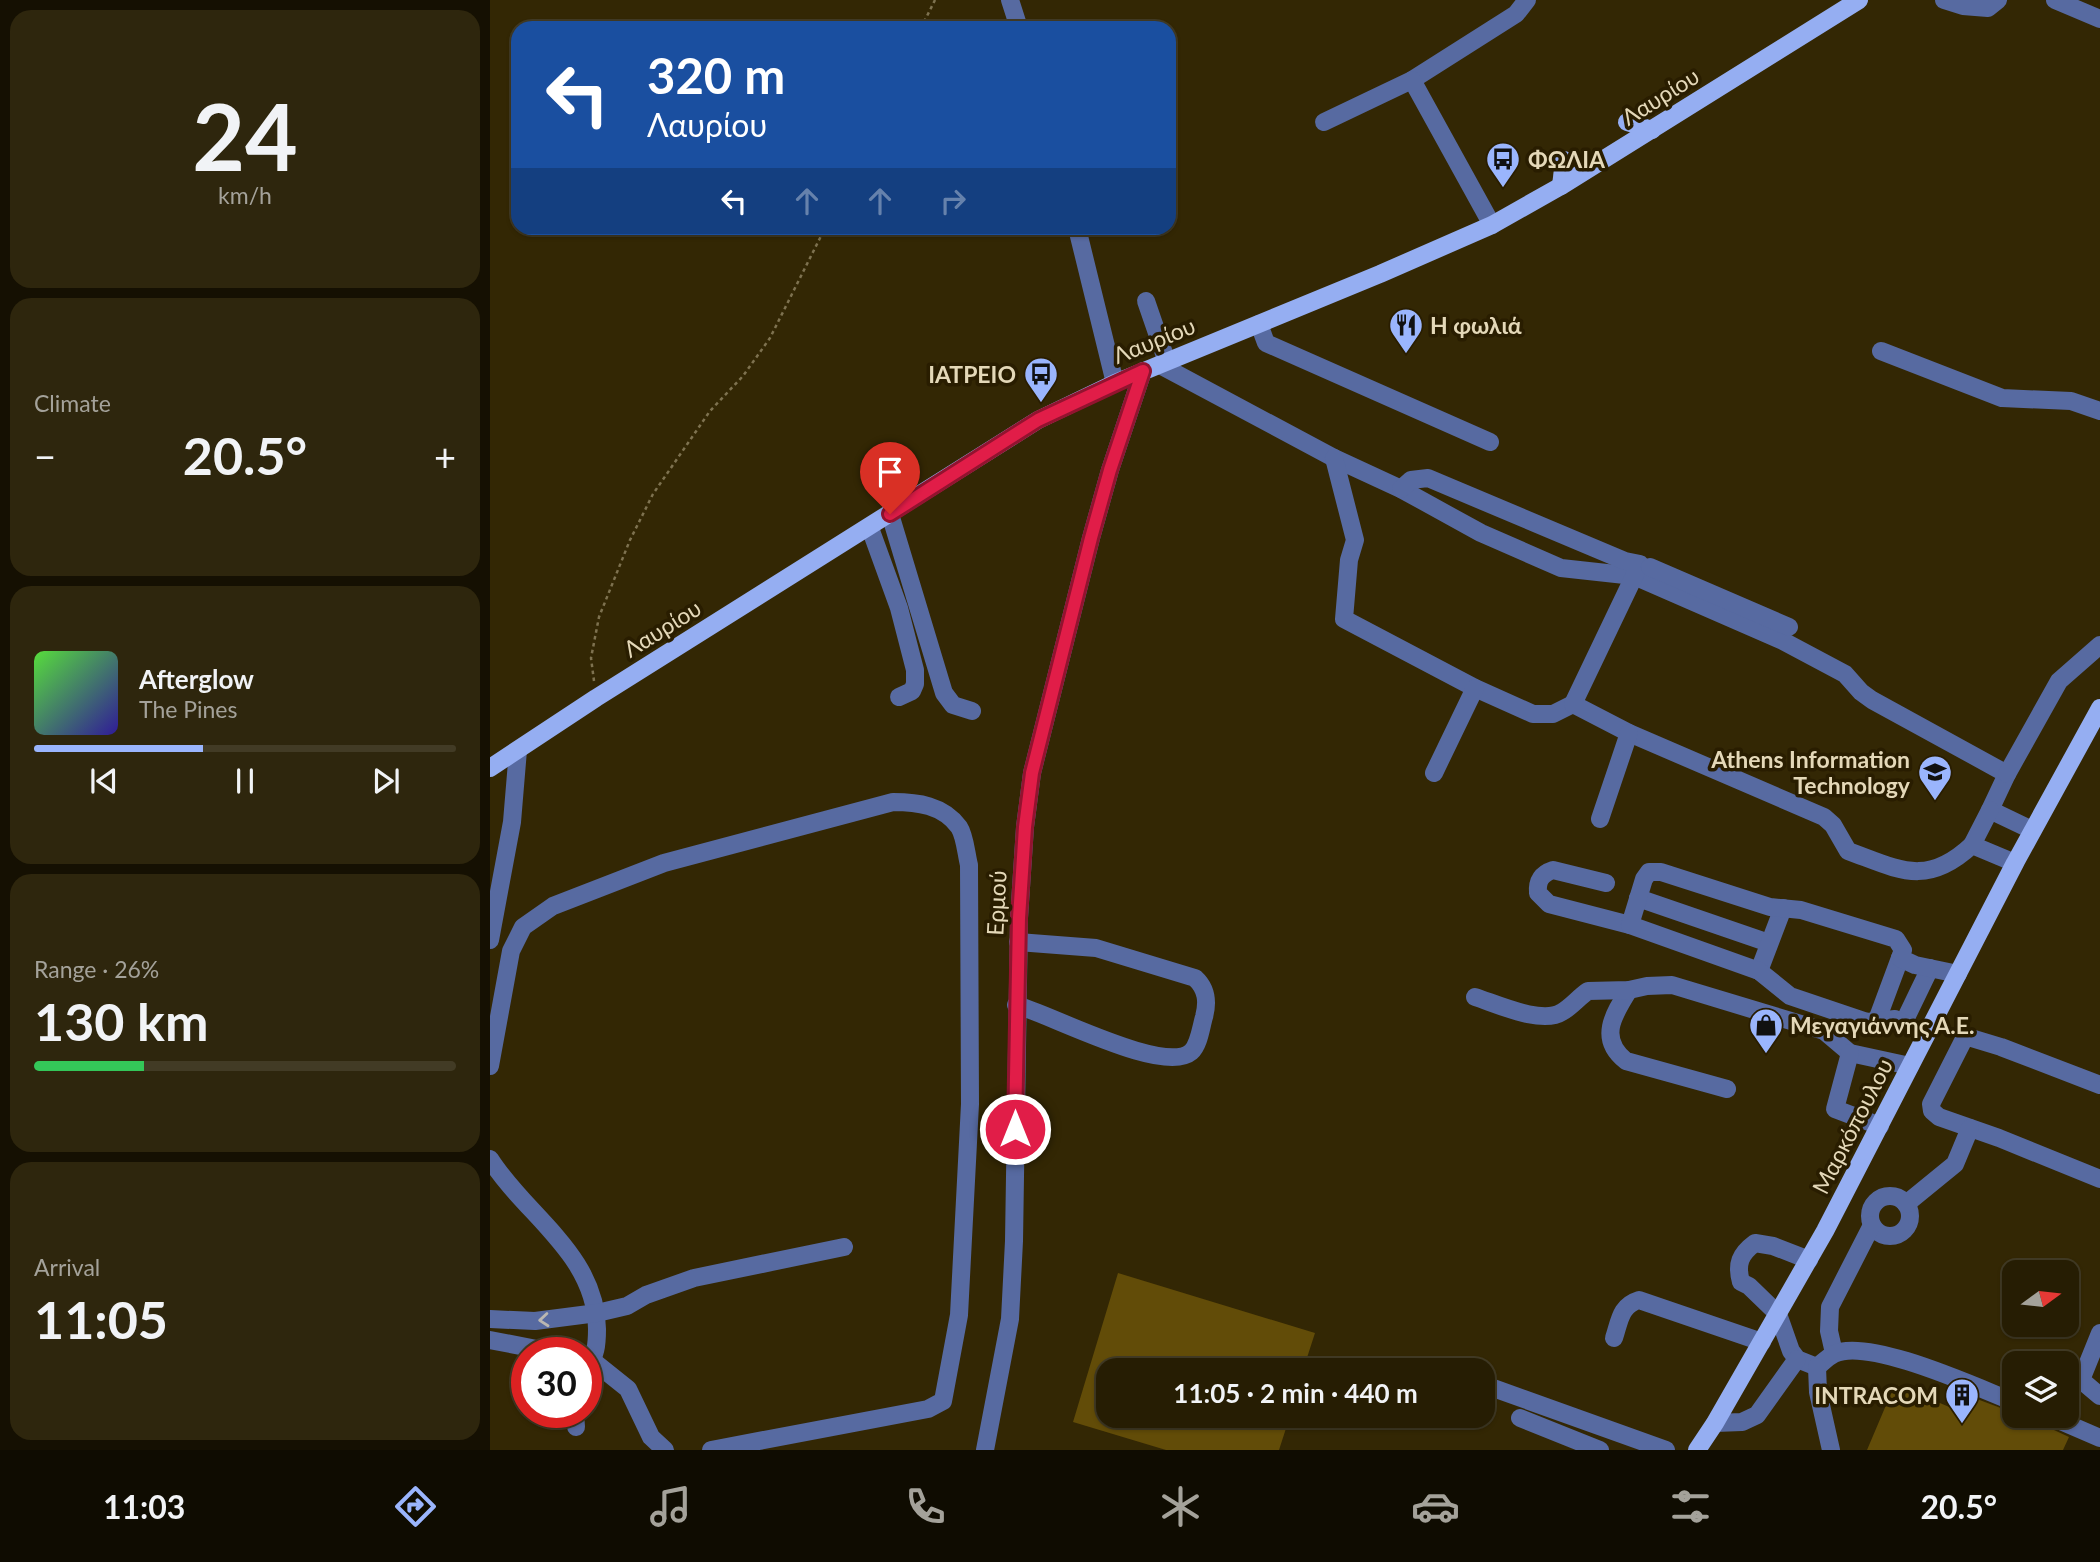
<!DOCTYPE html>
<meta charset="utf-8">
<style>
:root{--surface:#261d03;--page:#2e260d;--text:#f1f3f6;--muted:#a4a29a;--line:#423b25;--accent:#9ab5fd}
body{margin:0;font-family:Lato,sans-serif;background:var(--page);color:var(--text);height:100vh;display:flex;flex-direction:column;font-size:26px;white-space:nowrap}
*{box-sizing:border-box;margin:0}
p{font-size:23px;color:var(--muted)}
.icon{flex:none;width:38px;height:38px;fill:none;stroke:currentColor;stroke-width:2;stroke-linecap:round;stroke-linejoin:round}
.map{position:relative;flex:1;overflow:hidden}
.details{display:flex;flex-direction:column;gap:10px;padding:10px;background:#151002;width:490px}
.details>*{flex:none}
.banner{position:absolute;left:21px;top:21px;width:665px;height:214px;border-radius:21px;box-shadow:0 2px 5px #0004,0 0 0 2px var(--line);background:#1a4fa0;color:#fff;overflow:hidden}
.needle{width:46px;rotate:75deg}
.buttons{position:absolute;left:1512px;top:1260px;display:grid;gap:14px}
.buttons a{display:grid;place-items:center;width:77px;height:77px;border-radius:14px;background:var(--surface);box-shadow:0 2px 5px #0004,0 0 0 2px var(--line);font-size:35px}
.speed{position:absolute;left:21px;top:1337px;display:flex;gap:14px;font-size:35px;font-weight:700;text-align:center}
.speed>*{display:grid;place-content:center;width:91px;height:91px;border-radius:50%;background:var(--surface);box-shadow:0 2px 5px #0004,0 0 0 2px var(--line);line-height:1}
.speed .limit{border:10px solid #d22;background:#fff;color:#111}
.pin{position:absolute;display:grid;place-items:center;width:60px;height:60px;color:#fff;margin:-72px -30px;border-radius:50% 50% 50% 0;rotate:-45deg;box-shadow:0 0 7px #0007}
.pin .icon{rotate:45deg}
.me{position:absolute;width:77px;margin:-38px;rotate:0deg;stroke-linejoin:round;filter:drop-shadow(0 0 5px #0008)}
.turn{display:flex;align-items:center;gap:24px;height:147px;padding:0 21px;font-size:32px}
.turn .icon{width:91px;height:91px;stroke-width:2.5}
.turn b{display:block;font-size:49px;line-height:60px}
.lanes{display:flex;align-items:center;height:66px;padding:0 21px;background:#0003;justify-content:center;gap:35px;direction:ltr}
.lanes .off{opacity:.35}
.big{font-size:52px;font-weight:700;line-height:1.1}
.details .card{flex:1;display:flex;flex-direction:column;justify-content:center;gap:10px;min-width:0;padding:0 24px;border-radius:21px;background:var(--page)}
.details .dial{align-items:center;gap:0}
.dial b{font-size:91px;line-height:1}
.song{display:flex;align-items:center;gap:21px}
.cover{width:84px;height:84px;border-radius:10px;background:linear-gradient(135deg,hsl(110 70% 55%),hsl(250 70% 35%))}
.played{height:7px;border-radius:4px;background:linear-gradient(90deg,var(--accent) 40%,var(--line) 40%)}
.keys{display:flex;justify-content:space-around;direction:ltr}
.heat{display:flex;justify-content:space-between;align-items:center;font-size:38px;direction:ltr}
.charge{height:10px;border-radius:5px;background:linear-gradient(90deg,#34c759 26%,var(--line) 0)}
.trip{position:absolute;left:606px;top:1358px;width:399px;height:70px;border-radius:21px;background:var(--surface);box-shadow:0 2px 5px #0004,0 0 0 2px var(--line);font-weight:700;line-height:70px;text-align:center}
.dock{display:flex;height:112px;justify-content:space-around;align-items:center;background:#0f0c01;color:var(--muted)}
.dock .icon{width:49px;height:49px}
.dock .current{color:var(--accent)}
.dock b{font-size:32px;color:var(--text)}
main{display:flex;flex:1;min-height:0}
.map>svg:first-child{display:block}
.building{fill:#624c08}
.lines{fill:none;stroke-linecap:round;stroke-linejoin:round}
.path{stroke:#7e7250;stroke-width:2.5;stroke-dasharray:3.5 3.5;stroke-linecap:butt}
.minor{stroke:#576aa1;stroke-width:18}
.major{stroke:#95aef2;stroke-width:18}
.oneway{stroke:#bab7b1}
.route-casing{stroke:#92132f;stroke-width:18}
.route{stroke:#e11d48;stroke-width:12}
.labels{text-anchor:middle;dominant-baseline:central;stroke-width:7;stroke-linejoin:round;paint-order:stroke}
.street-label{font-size:23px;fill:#e4d8b8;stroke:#291d00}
.poi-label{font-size:23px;font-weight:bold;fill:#e4d8b8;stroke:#291d00;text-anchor:start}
</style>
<main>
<section class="details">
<div class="card dial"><b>24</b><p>km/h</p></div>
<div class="card"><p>Climate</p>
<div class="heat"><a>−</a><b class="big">20.5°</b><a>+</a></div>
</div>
<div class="card">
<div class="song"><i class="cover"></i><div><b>Afterglow</b><p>The Pines</p></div></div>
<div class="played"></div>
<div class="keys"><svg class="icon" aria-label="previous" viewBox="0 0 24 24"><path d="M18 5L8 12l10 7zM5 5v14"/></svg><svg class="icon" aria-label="pause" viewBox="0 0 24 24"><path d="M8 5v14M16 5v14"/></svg><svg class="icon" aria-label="next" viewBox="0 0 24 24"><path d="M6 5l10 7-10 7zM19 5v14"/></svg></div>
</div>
<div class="card"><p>Range · 26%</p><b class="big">130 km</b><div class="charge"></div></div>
<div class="card"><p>Arrival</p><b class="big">11:05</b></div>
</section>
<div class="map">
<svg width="1610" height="1450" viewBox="0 0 1610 1450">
<rect width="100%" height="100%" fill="#332704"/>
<g class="building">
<path d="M628,1273L825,1333L813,1370H618V1416H800L789,1450H676L583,1422Z"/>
<path d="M1405,1384L1464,1409L1471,1393L1524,1413V1416H1534L1579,1437L1573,1450H1377Z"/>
</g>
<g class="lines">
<g class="path">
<path d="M431,28L445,0"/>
<path d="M104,681L101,658L109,617L140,540L163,494L220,411L253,376L280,338L335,228"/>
</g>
<g class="minor">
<path d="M520,0L529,28"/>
<path d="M1454,0L1473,6L1498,8L1508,0"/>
<path d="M1565,0L1610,19"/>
<path d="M922,80L1026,14L1037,0"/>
<path d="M834,122L922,80L1002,225"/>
<path d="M587,228L625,383"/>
<path d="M656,301L677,362"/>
<path d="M769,324L776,343L1000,442"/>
<path d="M1391,351L1512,398L1581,401L1610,411"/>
<path d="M670,365L844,458L911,489L991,533L1071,568L1144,576L1293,641L1355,674L1371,692L1382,700L1517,774L1500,810L1542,830"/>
<path d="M844,458L865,540L859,560L854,619L985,688L1043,714H1063L1083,704"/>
<path d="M911,489L921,480L938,478L1135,561L1150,564L1083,704L1139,733L1334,817L1343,825L1358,851C1408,869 1436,888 1482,845L1525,863"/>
<path d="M400,514L454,693L463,705L482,711"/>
<path d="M380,528L409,608L425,670V684L422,691L409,697"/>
<path d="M1160,567L1299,627"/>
<path d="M944,773L985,688"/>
<path d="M1517,774L1569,681L1610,645"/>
<path d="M1110,819L1139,733"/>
<path d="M1482,845L1500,810"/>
<path d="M1116,883L1063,870C1051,874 1047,881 1048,893L1059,904L1140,925"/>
<path d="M1148,898L1279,943"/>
<path d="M0,940L22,822L28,750"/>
<path d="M1269,971L1293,908"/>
<path d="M1139,990C1123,1015 1108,1039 1136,1061L1237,1089"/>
<path d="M985,997C1007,1004 1052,1025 1072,1012C1081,1007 1089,997 1098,991L1139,990L1157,986L1182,985L1334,1031L1360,1053L1420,1066"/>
<path d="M526,1005C560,1014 674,1075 701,1052C709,1045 711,1027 714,1017C718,1002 717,989 705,978L606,948L528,942"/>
<path d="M1387,1020L1410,958"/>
<path d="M1413,1024L1440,968"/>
<path d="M1436,1035L1405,1019L1377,1022L1300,996L1269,971L1140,925L1154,879L1159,872H1171L1280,907L1311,910L1406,939L1413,950L1410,958L1425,965L1468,974"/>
<path d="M1360,1053L1345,1109L1390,1126"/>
<path d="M0,1066L21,951L33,927L63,906L174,863L403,802C427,802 453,805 469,827C475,836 476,853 479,865L480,1104L469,1315L453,1401L438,1409L221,1450"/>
<path d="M1610,1085L1511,1047L1478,1037L1474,1039L1441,1104L1442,1111L1449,1117L1509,1138L1610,1179"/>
<path d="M0,1159C36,1216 106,1254 107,1329C107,1344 106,1357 96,1369"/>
<circle cx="1400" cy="1216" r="20"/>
<path d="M1416,1204L1465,1164L1480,1128"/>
<path d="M1319,1260L1283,1246L1265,1243C1250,1254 1246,1264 1251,1282L1259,1286L1288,1314L1301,1351L1307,1359L1327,1367"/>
<path d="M0,1319L45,1321L107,1313L137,1306L156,1295L204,1278L354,1247"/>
<path d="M1610,1333L1591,1380L1610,1396"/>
<path d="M1124,1338C1130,1320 1130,1306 1149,1300L1272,1342"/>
<path d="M0,1340L67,1353"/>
<path d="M1344,1353L1339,1331L1340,1307L1382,1225"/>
<path d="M96,1359L103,1361L138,1389L161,1437L175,1450"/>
<path d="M1327,1367C1332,1363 1338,1357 1344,1354C1378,1337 1488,1388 1524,1402"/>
<path d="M1327,1367L1328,1392L1341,1450"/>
<path d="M949,1369L954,1370"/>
<path d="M992,1384L1176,1450"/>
<path d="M85,1412L86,1427"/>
<path d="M1559,1416L1610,1438"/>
<path d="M1030,1418L1110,1450"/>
<path d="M1225,1423L1252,1422L1267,1415L1307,1359"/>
<path d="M495,1450L520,1319L524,1241L529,918L535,827L542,773L601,538L620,470L653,371"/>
</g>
<g class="major">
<path d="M1137,122L1162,130"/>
<path d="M1071,186L1074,160"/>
<path d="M0,768L106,698L548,420L625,383L890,274L1002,225L1071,186L1369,0"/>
<path d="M1207,1450L1225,1423L1335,1231L1525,863L1610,708"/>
</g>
</g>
<defs><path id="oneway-chevron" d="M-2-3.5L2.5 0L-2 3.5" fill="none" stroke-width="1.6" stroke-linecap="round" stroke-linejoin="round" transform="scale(1.75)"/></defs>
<use class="oneway" href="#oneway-chevron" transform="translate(54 1320) rotate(175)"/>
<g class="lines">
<g class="route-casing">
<path id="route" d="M400,514L548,420L653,371L620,470L601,538L542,773L535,827L529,918L525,1129"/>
</g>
<use href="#route" class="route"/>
</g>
<defs>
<g id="bus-pin" transform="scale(1.75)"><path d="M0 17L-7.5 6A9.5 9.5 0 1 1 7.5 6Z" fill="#9ab5fd" stroke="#291d00"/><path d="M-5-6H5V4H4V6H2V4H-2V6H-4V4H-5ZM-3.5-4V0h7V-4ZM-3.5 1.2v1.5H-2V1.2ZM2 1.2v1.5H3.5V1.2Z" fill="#111"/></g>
<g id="restaurant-pin" transform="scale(1.75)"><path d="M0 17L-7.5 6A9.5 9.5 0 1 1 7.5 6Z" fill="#9ab5fd" stroke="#291d00"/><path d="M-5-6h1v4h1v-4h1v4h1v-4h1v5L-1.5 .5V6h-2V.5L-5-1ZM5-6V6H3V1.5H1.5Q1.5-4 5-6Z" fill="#111"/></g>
<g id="university-pin" transform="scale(1.75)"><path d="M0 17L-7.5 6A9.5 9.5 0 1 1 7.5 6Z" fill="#9ab5fd" stroke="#291d00"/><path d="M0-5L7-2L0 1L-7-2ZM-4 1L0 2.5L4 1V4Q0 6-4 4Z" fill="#111"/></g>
<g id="shop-pin" transform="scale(1.75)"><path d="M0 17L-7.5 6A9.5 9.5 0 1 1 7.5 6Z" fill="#9ab5fd" stroke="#291d00"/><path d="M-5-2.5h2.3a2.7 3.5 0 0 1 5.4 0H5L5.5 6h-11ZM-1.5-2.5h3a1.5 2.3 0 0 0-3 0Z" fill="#111"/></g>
<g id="building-pin" transform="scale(1.75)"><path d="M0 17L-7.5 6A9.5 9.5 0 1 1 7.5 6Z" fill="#9ab5fd" stroke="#291d00"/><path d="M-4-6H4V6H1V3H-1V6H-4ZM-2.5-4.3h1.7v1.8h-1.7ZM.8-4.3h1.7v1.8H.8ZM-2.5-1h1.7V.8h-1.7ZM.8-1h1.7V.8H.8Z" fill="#111"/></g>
</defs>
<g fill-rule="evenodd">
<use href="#bus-pin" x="1013" y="159"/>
<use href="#restaurant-pin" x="916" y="325"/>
<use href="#bus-pin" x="551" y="374"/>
<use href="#university-pin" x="1445" y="772"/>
<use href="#shop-pin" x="1276" y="1025"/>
<use href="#building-pin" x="1472" y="1395"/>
</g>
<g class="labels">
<g class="street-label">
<text transform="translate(1170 96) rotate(-32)">Λαυρίου</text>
<text transform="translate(664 340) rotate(-22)">Λαυρίου</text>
<text transform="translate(172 628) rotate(-32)">Λαυρίου</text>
<text transform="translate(506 903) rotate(-87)">Ερμού</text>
<text transform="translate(1362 1126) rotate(-63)">Μαρκόπουλου</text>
</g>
<g class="poi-label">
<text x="1038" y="159">ΦΩΛΙΑ</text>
<text x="940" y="325">Η φωλιά</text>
<text x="526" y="374" text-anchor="end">ΙΑΤΡΕΙΟ</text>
<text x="1420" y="759" text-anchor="end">Athens Information<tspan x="1420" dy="26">Technology</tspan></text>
<text x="1300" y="1025">Μεγαγιάννης Α.Ε.</text>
<text x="1448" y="1395" text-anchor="end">INTRACOM</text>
</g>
</g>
</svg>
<div class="buttons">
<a><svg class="needle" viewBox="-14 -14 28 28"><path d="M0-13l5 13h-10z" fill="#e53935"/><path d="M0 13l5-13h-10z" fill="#a4a29a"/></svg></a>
<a><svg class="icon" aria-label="layers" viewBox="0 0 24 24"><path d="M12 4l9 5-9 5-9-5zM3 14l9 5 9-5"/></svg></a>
</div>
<div class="speed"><div class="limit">30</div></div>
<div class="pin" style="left:400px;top:514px;background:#d93025"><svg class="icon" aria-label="arrive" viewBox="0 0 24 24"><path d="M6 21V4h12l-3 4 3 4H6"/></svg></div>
<svg class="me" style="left:525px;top:1129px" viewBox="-20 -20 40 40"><circle r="17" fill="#e11d48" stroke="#fff" stroke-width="3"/><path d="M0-11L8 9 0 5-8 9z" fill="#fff"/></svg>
<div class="trip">11:05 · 2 min · 440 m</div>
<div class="banner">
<div class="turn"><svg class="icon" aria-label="left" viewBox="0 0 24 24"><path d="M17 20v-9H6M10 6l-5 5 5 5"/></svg><div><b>320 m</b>Λαυρίου</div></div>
<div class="lanes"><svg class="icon" aria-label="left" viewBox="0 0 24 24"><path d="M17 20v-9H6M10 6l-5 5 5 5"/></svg><svg class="icon off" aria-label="ahead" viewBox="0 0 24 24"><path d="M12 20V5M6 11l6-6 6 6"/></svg><svg class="icon off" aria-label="ahead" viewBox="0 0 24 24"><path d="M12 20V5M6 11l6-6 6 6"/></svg><svg class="icon off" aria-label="right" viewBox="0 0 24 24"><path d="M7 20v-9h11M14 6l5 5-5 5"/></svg></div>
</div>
</div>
</main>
<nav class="dock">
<b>11:03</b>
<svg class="icon current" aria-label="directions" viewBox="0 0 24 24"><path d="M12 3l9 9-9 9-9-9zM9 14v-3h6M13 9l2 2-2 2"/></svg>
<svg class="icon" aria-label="music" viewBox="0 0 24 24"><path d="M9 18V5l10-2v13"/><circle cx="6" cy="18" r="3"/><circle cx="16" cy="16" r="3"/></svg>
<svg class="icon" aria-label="phone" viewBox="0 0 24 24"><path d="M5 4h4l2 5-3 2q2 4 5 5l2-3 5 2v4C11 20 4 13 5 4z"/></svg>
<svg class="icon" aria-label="climate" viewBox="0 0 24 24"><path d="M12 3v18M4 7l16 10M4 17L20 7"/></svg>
<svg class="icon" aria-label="car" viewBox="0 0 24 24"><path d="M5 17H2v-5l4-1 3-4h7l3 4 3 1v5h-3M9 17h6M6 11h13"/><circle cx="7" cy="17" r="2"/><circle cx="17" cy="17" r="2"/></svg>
<svg class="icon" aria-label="filters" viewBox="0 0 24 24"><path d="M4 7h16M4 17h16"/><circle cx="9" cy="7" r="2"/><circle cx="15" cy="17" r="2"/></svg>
<b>20.5°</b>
</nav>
